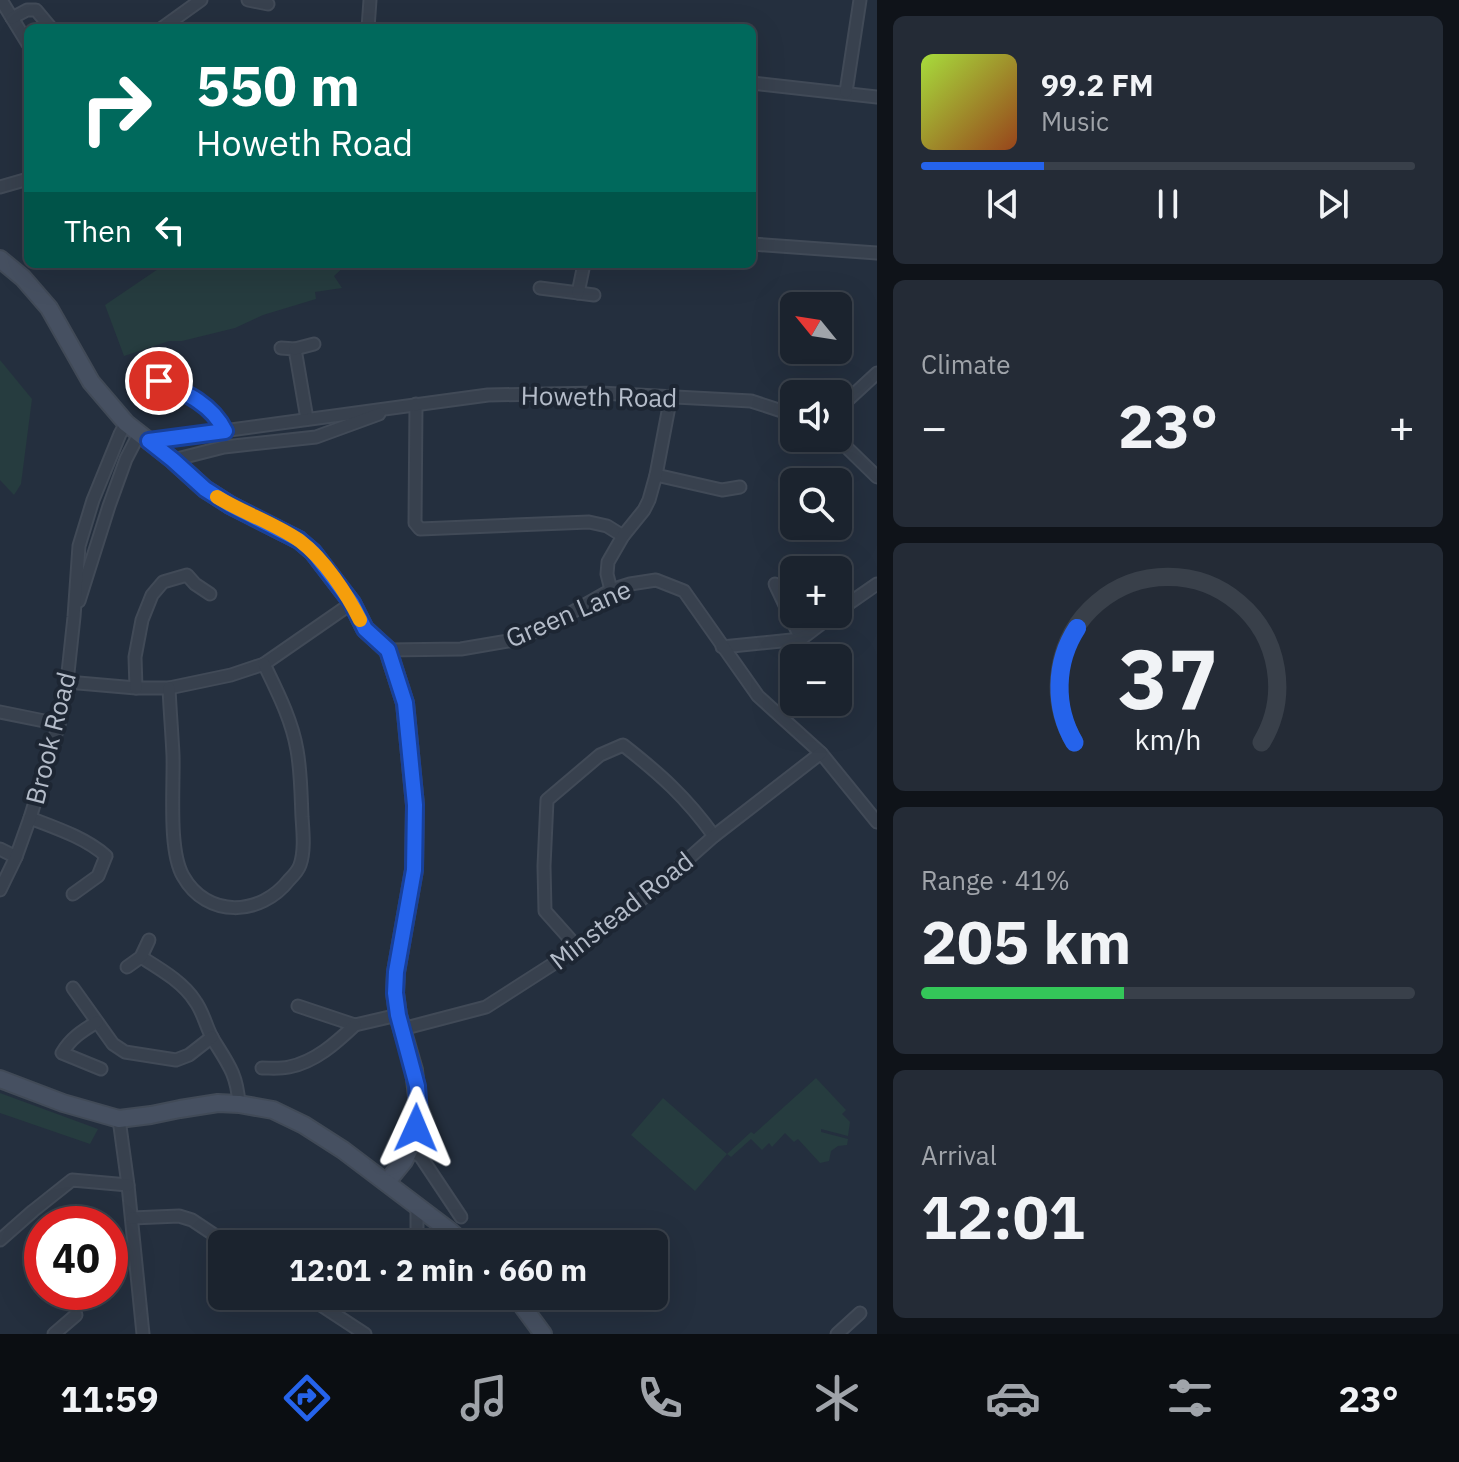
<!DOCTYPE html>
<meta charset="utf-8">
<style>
:root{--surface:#1b232e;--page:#242b36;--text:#f1f3f6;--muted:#a0a4aa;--line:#39404a;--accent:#2563eb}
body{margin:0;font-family:"IBM Plex Sans",sans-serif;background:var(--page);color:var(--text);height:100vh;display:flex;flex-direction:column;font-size:30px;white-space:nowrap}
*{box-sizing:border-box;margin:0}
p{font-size:26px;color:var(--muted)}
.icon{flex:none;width:44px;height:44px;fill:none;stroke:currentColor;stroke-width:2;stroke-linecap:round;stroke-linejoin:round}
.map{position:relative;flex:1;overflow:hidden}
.panel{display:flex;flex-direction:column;gap:16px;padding:16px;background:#0f1319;width:582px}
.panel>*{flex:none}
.top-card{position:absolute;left:24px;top:24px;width:732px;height:244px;border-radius:12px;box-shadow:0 8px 32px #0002,0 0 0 2px var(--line);background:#00695c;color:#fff;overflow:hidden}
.needle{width:52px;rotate:300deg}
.tools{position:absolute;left:780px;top:292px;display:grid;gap:16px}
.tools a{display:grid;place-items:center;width:72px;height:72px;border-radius:12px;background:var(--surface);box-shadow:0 8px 32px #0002,0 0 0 2px var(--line);font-size:40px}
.speed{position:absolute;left:24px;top:1206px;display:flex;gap:16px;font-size:40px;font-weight:700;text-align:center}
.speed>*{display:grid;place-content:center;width:104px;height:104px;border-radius:50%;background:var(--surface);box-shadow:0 8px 32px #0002,0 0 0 2px var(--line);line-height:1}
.speed .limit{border:12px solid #d22;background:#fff;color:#111}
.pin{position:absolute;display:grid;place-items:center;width:68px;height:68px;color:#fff;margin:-34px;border:4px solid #fff;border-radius:50%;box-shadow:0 2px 8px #0007}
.me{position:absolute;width:88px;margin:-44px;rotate:1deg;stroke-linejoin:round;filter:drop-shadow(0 0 6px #0008)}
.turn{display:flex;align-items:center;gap:28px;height:168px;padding:0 40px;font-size:36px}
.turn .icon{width:104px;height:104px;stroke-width:2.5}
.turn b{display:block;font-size:56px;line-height:68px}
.then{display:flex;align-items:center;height:76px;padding:0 40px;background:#0003;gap:16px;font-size:30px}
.big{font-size:60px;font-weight:800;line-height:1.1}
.panel .card{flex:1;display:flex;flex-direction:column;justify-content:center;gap:12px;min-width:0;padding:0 28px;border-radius:12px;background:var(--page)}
.panel .dial{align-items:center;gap:0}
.dial svg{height:208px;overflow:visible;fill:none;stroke:var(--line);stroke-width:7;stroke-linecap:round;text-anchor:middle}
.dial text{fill:var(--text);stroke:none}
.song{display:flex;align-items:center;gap:24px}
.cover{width:96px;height:96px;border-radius:12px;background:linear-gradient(135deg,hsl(80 70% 55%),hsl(20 70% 35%))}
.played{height:8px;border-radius:4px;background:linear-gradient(90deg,var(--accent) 25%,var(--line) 25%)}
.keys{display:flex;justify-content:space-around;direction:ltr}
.heat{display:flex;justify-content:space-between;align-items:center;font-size:44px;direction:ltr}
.charge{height:12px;border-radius:6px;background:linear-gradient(90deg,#34c759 41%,var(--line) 0)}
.trip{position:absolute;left:208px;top:1230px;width:460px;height:80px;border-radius:12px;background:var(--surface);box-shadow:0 8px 32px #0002,0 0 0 2px var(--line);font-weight:800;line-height:80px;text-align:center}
.tabs{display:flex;height:128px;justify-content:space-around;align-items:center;background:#0b0e12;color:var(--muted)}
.tabs .icon{width:56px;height:56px}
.tabs .active{color:var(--accent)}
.tabs b{font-size:36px;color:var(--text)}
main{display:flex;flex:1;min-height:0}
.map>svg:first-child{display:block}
.green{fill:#263c3f}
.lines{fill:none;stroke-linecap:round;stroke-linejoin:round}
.street-casing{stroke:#414a57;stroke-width:15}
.secondary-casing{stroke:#414a57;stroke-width:20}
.street{stroke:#38414e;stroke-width:11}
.secondary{stroke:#465061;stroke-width:16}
.route-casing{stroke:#184099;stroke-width:20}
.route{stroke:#2563eb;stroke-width:14}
.slow{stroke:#f59e0b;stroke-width:14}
.labels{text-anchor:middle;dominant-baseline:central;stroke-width:8;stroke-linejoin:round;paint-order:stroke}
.street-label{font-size:26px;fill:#b4bcc9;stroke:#1d2633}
</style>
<main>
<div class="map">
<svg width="877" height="1334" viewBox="0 0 877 1334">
<rect width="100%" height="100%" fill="#242f3e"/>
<g class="green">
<path d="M162,264H347L334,276L342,288L315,292L316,299L263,315L235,328L182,341H169L124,356L105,305L161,267Z"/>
<path d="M0,360L32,399L21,484L14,495L0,480Z"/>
<path d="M816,1078L846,1110L842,1114L850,1122L848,1136L821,1129V1132L848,1139L847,1145L838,1146L831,1151L829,1161L820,1163L798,1139L794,1142L785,1133L772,1147L769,1143L762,1150L751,1139L731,1157L727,1154L695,1191L631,1135L663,1098L727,1154L751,1132L754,1134Z"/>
<path d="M0,1093L98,1129L90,1144L0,1113Z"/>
</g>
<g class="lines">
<g class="street-casing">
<g id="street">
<path d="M1,0L28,44"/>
<path d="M248,0L268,4"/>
<path d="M12,18L27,10H36L51,28"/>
<path d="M162,28L201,0"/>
<path d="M368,28L370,0"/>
<path d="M752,83L877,97"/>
<path d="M846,92L860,0"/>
<path d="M0,187L28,179"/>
<path d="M752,244L877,253"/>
<path d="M540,288L594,295"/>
<path d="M578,293L584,264"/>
<path d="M281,348L295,349L307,419"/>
<path d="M295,349L314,344"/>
<path d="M143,388L159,381C186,393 212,404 225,431"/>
<path d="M416,404L415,523L420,529L589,522L607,526L623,536"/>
<path d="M838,409L877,373"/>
<path d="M837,438L877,477"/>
<path d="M149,441L488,395L600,393L751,401L794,415"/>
<path d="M173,460L224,447L316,437L379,414"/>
<path d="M656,475L722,490L740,487"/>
<path d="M775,584L801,639"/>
<path d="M611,590L607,574L608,562L623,536L644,510L649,500L656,475L671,396"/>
<path d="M79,601L109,506L126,459L139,434"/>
<path d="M838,611L877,584"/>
<path d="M722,647L801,639L834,614"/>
<path d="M388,650L461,649L514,640L546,627L611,590L630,584L656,580L684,591L758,696L821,753L877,822"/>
<path d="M67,682L136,688H169L231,675L264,664L352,603"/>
<path d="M136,688L135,657L142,620L152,595L163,582L187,575L195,584L210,594"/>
<path d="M169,688C170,711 172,733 173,755C174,787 168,850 183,876C207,919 261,916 289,880C293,876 298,871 300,865C305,851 303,832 302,817C301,794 301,772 297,750C292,720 277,691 264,664"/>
<path d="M0,712L59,724"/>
<path d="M30,818C56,828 86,838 106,856L98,876L73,894"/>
<path d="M0,849L16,857"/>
<path d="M0,890L16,857L30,818L59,724L67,682L74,617L79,546L93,500L120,434L126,423"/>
<path d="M578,948L545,911L544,866L547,800L600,755L623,745C660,774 686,797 714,836"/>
<path d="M141,957C160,969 183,982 195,1001C204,1013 206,1028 214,1041C229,1065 237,1075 239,1104"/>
<path d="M127,967L141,957L149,940"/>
<path d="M73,988L113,1044L125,1052L176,1060L189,1055L212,1037"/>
<path d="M298,1006L355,1025L398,1015"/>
<path d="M97,1022C82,1031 71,1038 62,1053L101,1069"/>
<path d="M402,1029L486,1007L578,948L652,891L714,836L821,753"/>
<path d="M262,1068C271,1068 280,1069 289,1067C315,1062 336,1043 355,1025"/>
<path d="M119,1119L128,1185L143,1334"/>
<path d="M410,1149L421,1157L461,1217"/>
<path d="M132,1218L179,1216L192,1220L228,1244"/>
<path d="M0,1240L33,1211L72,1180L128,1185"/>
<path d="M417,1244V1206"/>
<path d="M307,1296L365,1334"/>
<path d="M54,1334L76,1315"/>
<path d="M837,1334L860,1313"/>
</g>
</g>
<g class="secondary-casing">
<g id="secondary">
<path d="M0,259L23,278L49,308L91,382L126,423L173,460L205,489L230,505L299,540L313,552L352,603L365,629L388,650L405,703L415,805L414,870L396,972L395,993L398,1015L414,1070L419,1115L410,1149L404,1161L387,1182"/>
<path d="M0,1079L63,1103L119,1119L151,1115L180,1109L218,1103L239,1104L273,1110L304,1125L343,1150L450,1231L465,1244"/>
<path d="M515,1296L543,1334"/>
</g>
</g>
<use href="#street" class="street"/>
<use href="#secondary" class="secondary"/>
</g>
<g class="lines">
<g class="route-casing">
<path id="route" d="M159,381C186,393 212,404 225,431L149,441L173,460L205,489L230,505L299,540L313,552L352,603L365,629L388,650L405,703L415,805L414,870L396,972L395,993L398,1015L417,1086L419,1115L416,1128"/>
</g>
<use href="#route" class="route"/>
<path class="slow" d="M217,497C243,513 274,523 300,541C324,559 347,594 360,620"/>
</g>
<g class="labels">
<g class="street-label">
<text transform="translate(599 396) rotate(1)">Howeth Road</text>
<text transform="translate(568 613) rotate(-23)">Green Lane</text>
<text transform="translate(50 738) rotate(-76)">Brook Road</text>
<text transform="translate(621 910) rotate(-38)">Minstead Road</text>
</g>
</g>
</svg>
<div class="tools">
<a><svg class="needle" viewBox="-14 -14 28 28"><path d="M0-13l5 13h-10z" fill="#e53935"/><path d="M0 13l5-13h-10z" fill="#a0a4aa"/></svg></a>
<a><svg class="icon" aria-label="sound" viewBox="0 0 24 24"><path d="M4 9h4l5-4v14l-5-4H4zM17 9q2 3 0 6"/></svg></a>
<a><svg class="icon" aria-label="search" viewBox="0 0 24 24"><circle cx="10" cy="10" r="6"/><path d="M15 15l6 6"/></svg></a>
<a>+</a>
<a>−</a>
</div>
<div class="speed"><div class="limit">40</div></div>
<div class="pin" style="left:159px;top:381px;background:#d93025"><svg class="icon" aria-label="arrive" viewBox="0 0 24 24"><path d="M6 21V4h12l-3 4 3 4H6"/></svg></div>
<svg class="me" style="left:416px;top:1128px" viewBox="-20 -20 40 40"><path d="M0-17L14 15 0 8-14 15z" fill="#2563eb" stroke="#fff" stroke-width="4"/></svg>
<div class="trip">12:01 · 2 min · 660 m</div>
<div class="top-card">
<div class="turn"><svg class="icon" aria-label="right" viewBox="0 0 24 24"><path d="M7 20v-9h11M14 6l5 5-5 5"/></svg><div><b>550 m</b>Howeth Road</div></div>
<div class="then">Then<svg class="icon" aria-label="left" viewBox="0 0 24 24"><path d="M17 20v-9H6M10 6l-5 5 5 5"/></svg></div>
</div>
</div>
<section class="panel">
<div class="card">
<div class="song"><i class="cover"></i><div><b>99.2 FM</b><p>Music</p></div></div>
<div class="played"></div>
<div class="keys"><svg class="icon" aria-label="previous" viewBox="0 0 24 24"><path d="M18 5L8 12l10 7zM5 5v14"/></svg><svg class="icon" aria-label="pause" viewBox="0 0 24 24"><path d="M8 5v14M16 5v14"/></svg><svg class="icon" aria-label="next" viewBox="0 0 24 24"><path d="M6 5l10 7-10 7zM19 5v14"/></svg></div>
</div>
<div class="card"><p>Climate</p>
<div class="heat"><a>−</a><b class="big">23°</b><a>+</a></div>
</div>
<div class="card dial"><svg viewBox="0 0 100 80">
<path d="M14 69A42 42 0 1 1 86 69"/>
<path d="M14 69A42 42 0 0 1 15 25" stroke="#2563eb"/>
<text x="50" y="56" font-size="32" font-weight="700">37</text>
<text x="50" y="72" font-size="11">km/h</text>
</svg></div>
<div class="card"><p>Range · 41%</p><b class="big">205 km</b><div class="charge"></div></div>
<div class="card"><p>Arrival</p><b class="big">12:01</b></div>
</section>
</main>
<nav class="tabs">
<b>11:59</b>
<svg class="icon active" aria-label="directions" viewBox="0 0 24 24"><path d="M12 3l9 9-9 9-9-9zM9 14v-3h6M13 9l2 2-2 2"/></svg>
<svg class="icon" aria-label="music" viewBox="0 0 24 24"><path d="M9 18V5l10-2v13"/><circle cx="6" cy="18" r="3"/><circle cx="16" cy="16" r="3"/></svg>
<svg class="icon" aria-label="phone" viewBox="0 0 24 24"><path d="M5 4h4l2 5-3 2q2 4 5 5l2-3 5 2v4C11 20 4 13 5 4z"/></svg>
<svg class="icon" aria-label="climate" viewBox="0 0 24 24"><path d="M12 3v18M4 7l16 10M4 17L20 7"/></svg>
<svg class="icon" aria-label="car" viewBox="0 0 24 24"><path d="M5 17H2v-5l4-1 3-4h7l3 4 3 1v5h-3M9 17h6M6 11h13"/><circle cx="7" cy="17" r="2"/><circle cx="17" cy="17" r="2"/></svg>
<svg class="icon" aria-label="filters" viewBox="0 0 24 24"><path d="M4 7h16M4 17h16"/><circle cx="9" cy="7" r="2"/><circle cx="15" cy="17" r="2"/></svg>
<b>23°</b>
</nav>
